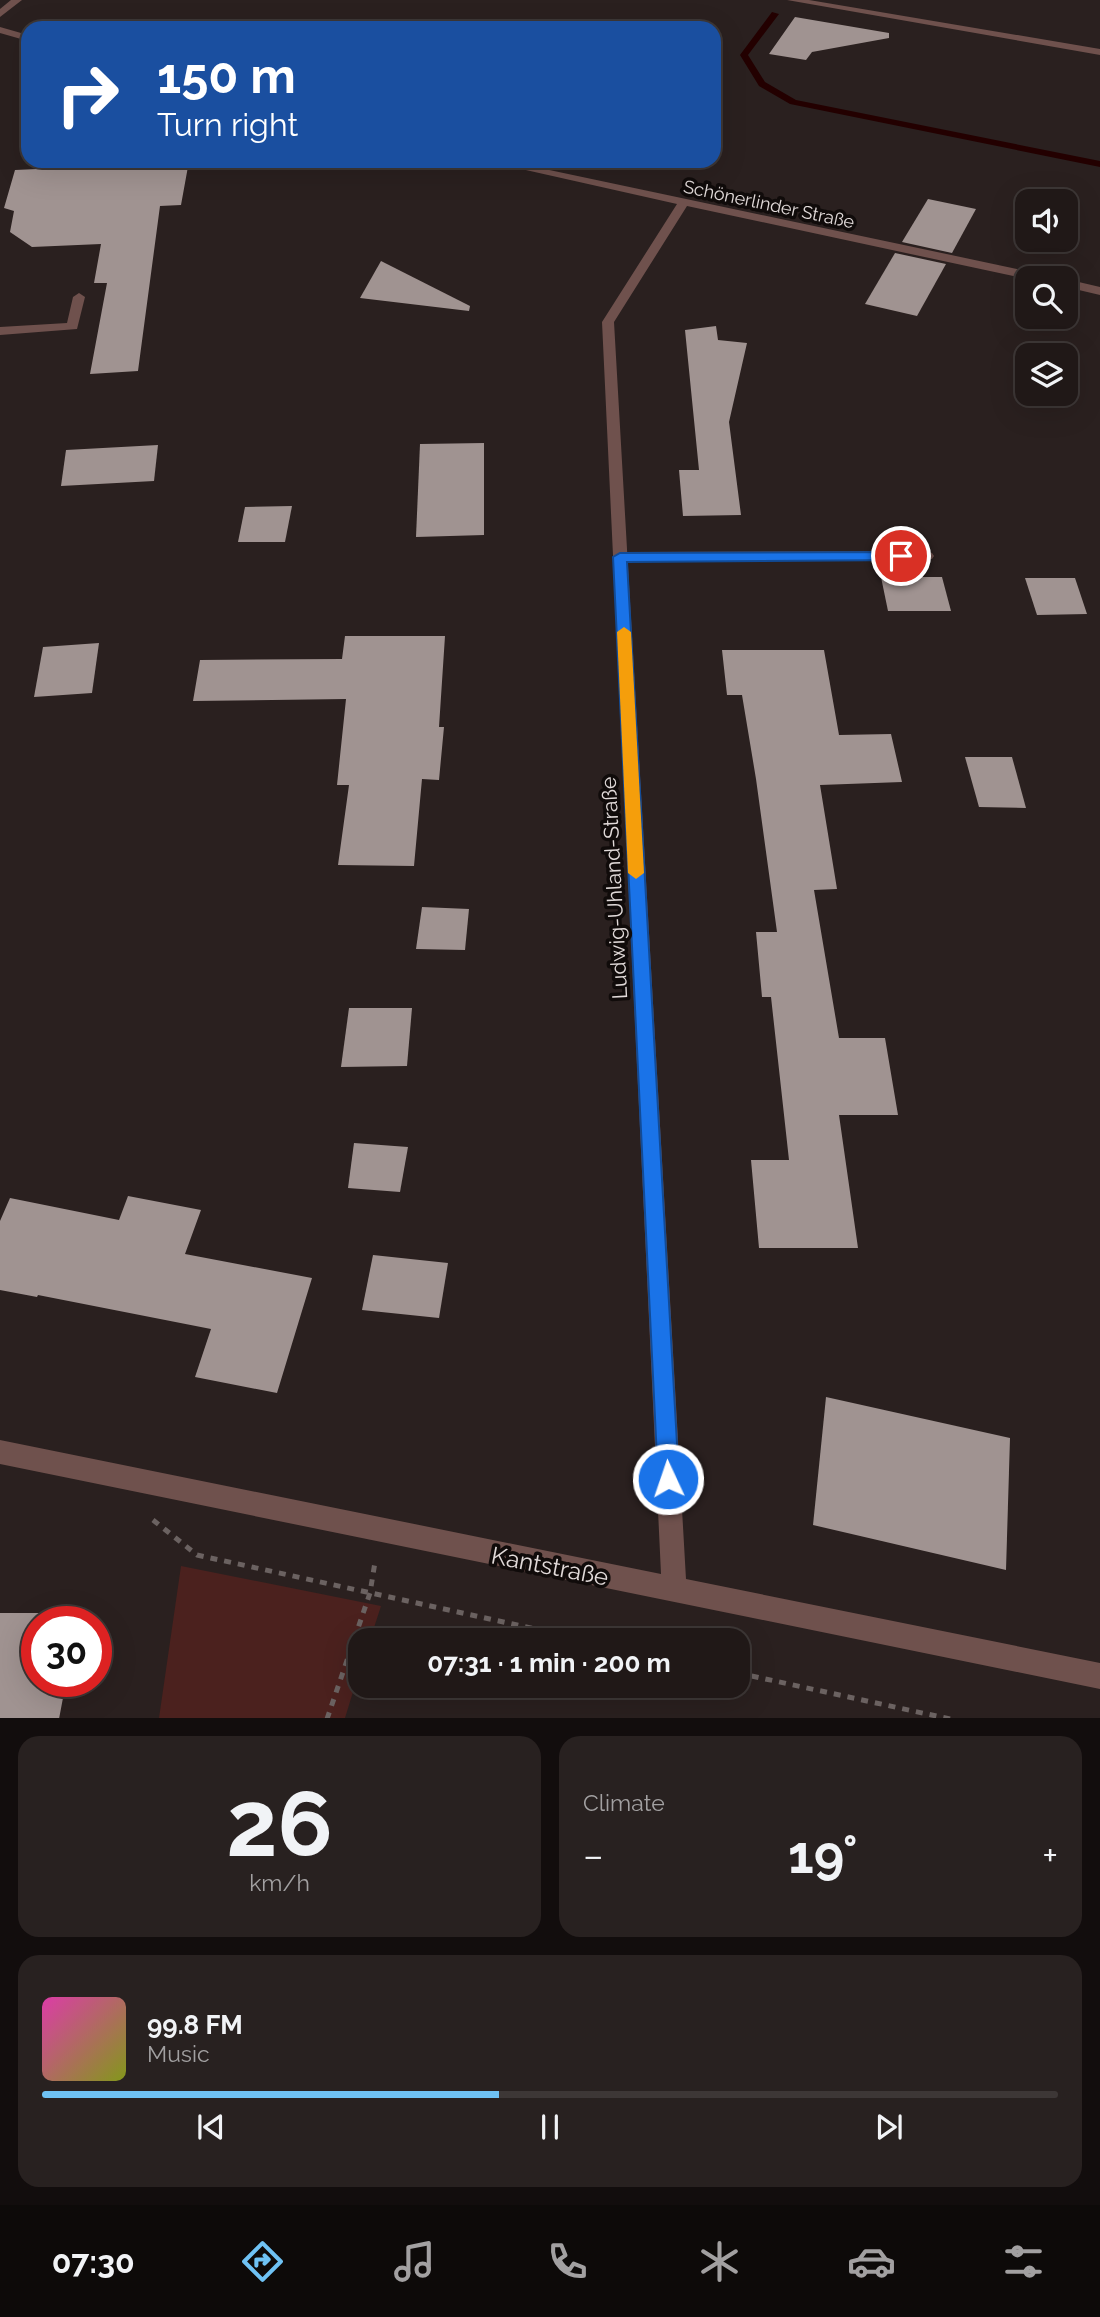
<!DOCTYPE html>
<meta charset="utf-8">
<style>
:root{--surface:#201817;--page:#282120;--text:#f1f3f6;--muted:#a2a0a1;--line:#3d3736;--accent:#6fc2f4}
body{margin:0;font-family:Raleway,sans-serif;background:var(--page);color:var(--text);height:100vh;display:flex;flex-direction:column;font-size:26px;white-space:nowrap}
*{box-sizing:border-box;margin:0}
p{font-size:23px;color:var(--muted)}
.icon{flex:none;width:38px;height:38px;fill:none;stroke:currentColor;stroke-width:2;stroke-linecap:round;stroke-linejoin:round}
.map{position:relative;height:1718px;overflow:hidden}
.side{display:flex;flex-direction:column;gap:18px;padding:18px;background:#120d0d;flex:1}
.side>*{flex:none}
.guide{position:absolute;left:21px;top:21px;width:700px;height:147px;border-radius:21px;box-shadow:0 7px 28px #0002,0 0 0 2px var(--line);background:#1a4fa0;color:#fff;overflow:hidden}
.buttons{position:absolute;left:1015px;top:189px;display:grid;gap:14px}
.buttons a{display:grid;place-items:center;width:63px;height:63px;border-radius:14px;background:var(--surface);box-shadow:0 7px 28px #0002,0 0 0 2px var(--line);font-size:35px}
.speed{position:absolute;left:21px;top:1606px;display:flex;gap:14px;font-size:35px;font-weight:700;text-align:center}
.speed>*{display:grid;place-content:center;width:91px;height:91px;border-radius:50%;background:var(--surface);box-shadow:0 7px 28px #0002,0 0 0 2px var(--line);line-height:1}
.speed .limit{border:10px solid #d22;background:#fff;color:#111}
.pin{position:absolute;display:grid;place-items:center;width:60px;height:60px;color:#fff;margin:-30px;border:4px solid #fff;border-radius:50%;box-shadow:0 2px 7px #0007}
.me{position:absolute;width:77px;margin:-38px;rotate:357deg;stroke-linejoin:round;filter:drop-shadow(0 0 5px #0008)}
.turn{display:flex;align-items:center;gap:24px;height:147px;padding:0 21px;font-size:32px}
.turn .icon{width:91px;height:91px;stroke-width:2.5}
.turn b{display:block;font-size:49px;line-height:60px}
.big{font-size:52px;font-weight:700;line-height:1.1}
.side .tile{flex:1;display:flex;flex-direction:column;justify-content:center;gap:10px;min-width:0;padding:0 24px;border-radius:21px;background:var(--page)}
.side .dial{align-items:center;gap:0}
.dial b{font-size:91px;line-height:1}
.song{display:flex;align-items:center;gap:21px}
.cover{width:84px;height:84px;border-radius:10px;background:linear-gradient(135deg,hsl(320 70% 55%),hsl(70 70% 35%))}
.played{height:7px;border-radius:4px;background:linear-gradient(90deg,var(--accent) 45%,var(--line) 45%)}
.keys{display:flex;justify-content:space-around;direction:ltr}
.heat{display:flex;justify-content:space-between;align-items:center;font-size:38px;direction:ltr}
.side .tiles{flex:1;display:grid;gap:18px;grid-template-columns:1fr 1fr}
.tile:last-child{grid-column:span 2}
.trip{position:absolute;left:348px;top:1628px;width:402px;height:70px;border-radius:21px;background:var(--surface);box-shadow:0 7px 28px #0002,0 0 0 2px var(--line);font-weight:700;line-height:70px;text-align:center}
.dock{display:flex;height:112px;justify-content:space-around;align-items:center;background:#0d0a09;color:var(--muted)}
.dock .icon{width:49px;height:49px}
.dock .on{color:var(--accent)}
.dock b{font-size:32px;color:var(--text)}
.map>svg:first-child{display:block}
.green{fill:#4b211e}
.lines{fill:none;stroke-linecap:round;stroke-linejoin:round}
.stream{fill:#230000;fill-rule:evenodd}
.building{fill:#a09391}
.path{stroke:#6b6261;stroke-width:5;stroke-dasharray:7 7;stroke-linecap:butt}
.lane{fill:#6f514d;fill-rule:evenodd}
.street{fill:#6f514d;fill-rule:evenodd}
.route{fill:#1a73e8;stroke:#114b97;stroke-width:2}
.slow{fill:#f59e0b}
.labels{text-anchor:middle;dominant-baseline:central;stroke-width:7;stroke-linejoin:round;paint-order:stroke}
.far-street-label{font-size:18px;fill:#e1dad9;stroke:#100b0a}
.street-label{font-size:21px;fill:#e1dad9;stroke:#100b0a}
.near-street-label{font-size:24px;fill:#e1dad9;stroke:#100b0a}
</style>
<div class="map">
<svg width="1100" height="1719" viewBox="0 0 1100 1719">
<rect width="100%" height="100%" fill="#2a201f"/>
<path class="green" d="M181,1566L381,1606L370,1640H360V1669L345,1718H159Z"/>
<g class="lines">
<path class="stream" d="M772,12L779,14L748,55L765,82L796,100L1100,161V167L790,104L759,86L740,55Z"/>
</g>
<g class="building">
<path d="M795,17L889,33V38L812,52L806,60L769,54Z"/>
<path d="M134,161H189L181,205L160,206L138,371L90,374L107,283H94L101,244L32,247L10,232L14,211L4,208L15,170L128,165Z"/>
<path d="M928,199L976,209L952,253L902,242Z"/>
<path d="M895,253L946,264L917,316L865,304Z"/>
<path d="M381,261L470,306L469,311L360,298Z"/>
<path d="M716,326L718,340L747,343L729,422L741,515L683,516L679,470H699L685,330Z"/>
<path d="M484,443V535L416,537L420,444Z"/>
<path d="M158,445L154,481L61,486L66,450Z"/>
<path d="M292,506L285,542H238L245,507Z"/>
<path d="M881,577H942L951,611H888Z"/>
<path d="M1025,578H1075L1087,614L1037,615Z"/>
<path d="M345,636H445L439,727H444L439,780L422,779L414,866L338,865L349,785H337L346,699L193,701L200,660L342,659Z"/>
<path d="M99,643L92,693L34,697L43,647Z"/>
<path d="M722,650H824L839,735L891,734L902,782L820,785L837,889L814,890L839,1038H885L898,1115H839L858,1248H759L751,1160H789L771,997H762L756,932H777L756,779L742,695H727Z"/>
<path d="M965,757H1012L1026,808L979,807Z"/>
<path d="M422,907L469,909L465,950L416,949Z"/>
<path d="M349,1008H412L407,1066L341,1067Z"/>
<path d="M354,1143L408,1147L400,1192L348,1188Z"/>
<path d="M128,1196L201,1210L185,1254L312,1278L277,1393L195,1377L211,1329L38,1295L37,1297L0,1290V1221L10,1198L119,1220Z"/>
<path d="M373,1255L448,1263L439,1318L362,1310Z"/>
<path d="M826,1397L1010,1438L1006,1570L813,1525Z"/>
<path d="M0,1613H78L76,1622H37V1682H66L59,1719H0Z"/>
</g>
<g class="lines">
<g class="path">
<path d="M153,1520L197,1555L586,1640"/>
<path d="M738,1673L950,1719"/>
<path d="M327,1719L370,1593L375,1562"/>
</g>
<g class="lane">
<path d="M79,293L85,297L77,329L0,335V327L67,323L73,297Z"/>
<path d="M927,551L932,553L934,556L932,559L620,562L613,557L620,552Z"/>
</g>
<g class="street">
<path d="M11,0H22L0,17V9Z"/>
<path d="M787,0H809L1100,49V55Z"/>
<path d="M0,27L28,35V41L0,33Z"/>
<path d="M486,161H507L1041,274L1047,278L1027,279L687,206L614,322L686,1579L1100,1663V1689L0,1464V1440L661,1574L602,322L677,204Z"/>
<path d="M1066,279L1100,287V295L1066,287Z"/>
</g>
</g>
<path class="route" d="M901,552L907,556L905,560L627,562L679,1479L676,1487L668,1490L661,1487L658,1479L613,557L620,553Z"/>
<path class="slow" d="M624,627L631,632L644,873L636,879L628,873L617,632Z"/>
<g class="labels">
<g class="far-street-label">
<text transform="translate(769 204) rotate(12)">Schönerlinder Straße</text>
</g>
<g class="street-label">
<text transform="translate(614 888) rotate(-93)">Ludwig-Uhland-Straße</text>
</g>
<g class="near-street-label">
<text transform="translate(550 1566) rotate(11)">Kantstraße</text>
</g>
</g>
</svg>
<div class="buttons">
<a><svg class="icon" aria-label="sound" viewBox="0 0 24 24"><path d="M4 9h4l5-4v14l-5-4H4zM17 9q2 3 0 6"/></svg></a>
<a><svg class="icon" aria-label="search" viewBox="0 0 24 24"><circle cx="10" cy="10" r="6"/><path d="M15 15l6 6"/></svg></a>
<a><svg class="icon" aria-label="layers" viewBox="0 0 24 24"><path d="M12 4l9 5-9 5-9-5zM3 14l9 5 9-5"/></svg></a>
</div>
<div class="speed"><div class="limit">30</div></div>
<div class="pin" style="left:901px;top:556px;background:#d93025"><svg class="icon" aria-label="arrive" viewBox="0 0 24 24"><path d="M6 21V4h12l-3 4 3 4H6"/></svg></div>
<svg class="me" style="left:668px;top:1479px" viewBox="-20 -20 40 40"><circle r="17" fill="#1a73e8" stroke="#fff" stroke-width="3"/><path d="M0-11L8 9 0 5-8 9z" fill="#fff"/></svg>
<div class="trip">07:31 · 1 min · 200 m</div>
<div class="guide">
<div class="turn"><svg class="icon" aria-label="right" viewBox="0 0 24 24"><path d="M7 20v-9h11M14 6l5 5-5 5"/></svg><div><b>150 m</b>Turn right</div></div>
</div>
</div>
<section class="side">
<div class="tiles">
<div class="tile dial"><b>26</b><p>km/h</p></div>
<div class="tile"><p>Climate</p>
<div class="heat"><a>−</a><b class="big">19°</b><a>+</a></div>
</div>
<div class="tile">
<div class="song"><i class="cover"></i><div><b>99.8 FM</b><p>Music</p></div></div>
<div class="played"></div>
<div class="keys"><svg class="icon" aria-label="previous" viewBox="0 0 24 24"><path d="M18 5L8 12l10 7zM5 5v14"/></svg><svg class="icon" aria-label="pause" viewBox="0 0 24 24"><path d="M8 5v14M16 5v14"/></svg><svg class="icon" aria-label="next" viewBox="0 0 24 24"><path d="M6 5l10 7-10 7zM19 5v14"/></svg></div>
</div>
</div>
</section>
<nav class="dock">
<b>07:30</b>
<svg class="icon on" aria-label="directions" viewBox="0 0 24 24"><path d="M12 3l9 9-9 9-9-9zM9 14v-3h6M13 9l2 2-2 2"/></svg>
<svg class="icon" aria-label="music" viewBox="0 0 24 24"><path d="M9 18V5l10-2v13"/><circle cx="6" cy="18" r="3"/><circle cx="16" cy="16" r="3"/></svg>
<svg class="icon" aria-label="phone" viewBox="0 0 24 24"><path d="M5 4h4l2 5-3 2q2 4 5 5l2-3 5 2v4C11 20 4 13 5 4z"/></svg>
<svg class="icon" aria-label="climate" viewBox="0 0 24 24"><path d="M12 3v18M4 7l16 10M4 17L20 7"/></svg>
<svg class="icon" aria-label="car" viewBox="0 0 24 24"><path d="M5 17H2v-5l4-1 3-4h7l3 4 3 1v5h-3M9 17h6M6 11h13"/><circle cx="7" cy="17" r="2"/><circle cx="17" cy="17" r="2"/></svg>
<svg class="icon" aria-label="filters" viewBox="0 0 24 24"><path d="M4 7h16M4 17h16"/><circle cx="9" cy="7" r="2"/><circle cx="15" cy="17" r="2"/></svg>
</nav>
